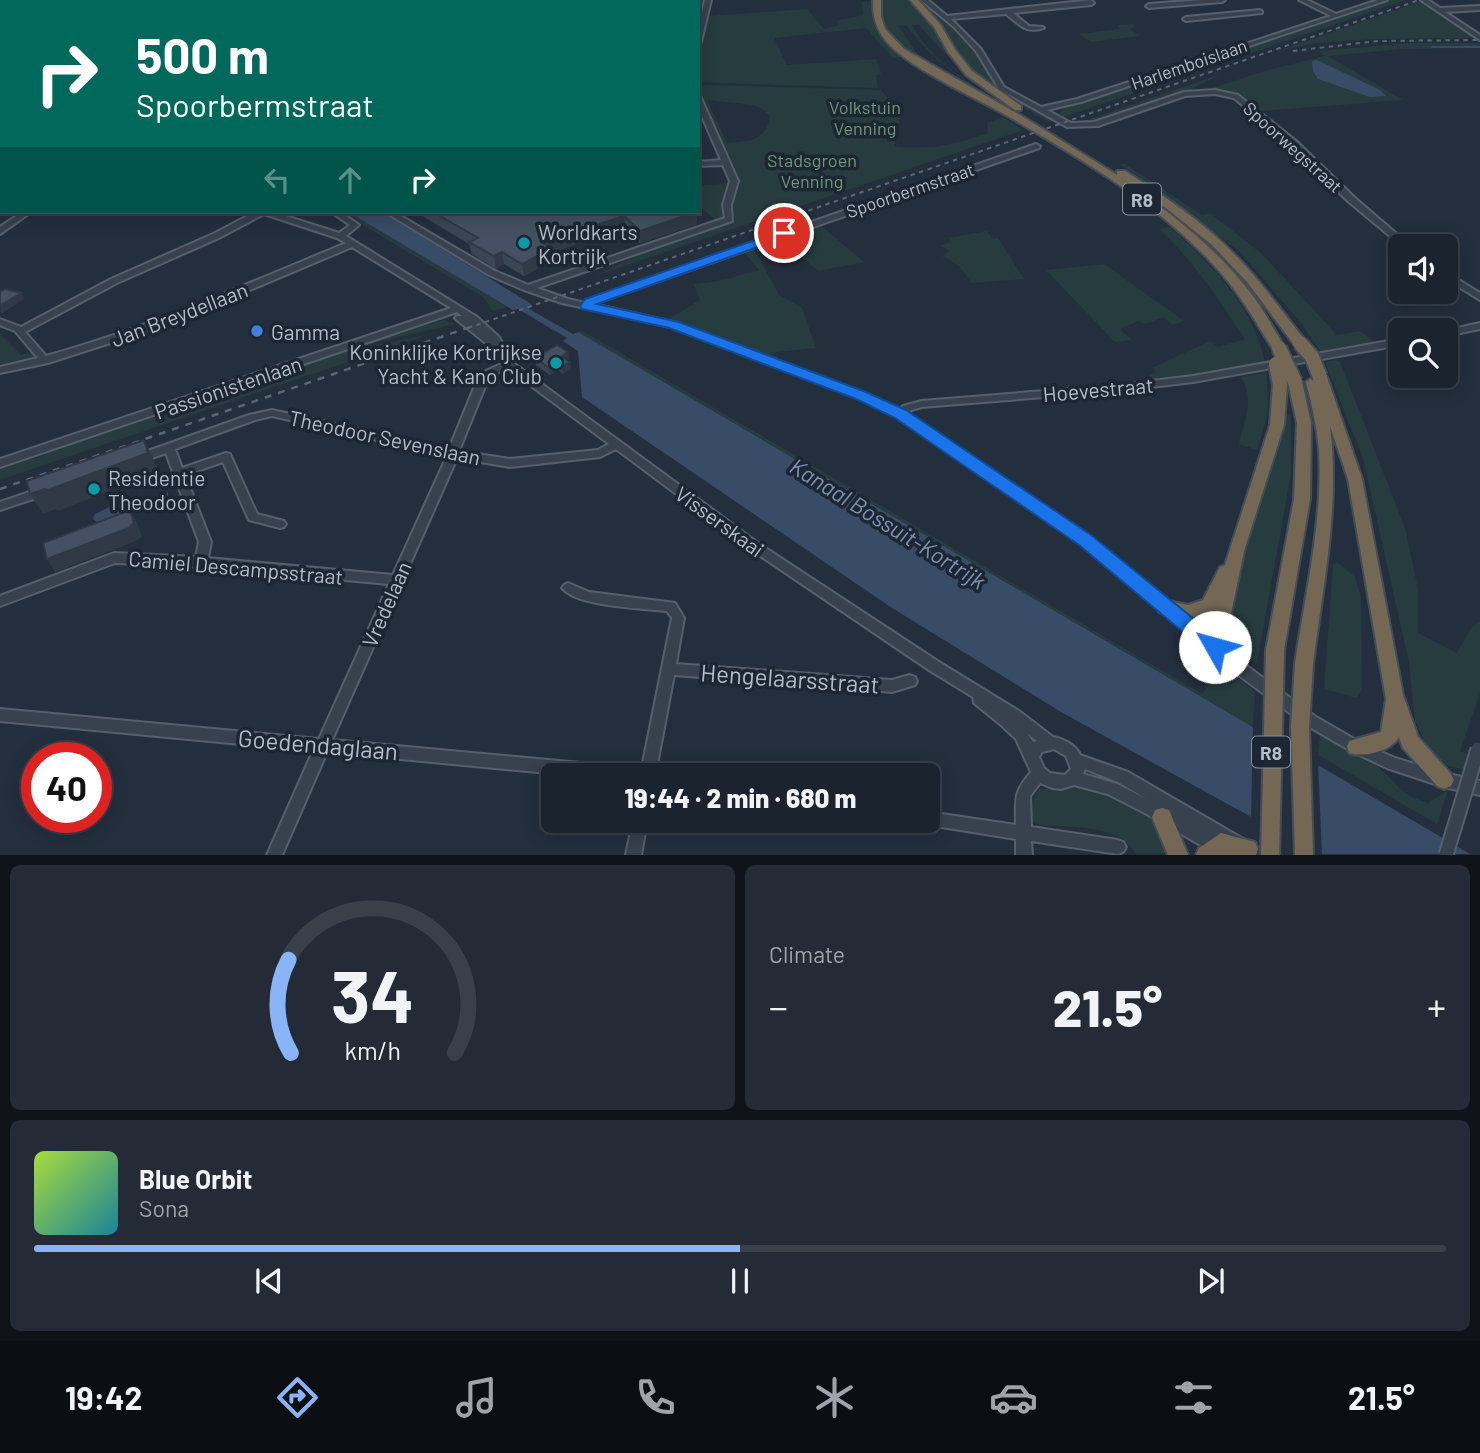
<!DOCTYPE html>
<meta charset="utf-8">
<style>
:root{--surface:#1b232e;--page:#242b36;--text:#f1f3f6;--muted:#a0a4aa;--line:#39404a;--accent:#8ab4f8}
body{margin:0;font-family:Barlow,sans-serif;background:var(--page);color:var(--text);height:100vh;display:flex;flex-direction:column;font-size:26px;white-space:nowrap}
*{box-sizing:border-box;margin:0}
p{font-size:23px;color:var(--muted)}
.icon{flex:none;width:38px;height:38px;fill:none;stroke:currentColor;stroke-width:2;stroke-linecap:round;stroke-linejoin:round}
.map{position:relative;height:855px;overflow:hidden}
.side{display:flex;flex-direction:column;gap:10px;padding:10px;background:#0f1319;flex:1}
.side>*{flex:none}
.top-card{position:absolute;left:0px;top:0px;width:700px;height:214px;box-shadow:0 4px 18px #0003,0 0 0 2px var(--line);background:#00695c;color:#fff;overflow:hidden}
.fabs{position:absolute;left:1388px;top:234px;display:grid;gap:14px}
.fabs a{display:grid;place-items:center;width:70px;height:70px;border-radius:10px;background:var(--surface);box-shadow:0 4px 18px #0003,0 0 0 2px var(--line);font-size:35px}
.speed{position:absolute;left:21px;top:742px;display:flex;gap:14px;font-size:35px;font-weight:700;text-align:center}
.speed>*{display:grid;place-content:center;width:91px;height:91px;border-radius:50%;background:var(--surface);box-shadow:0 4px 18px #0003,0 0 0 2px var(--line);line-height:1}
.speed .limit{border:10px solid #d22;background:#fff;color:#111}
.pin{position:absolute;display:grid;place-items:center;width:60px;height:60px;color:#fff;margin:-30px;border:4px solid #fff;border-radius:50%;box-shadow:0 2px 7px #0007}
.me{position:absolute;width:77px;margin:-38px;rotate:308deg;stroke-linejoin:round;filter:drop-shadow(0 0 5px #0008)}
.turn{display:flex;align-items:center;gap:24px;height:147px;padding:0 21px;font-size:32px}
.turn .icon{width:91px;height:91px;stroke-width:2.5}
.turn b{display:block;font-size:49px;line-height:60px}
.lanes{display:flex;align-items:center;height:66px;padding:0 21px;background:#0003;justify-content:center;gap:35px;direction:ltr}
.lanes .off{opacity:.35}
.big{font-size:52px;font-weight:800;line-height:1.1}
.side .tile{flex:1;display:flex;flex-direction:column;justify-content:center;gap:10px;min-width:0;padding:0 24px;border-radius:10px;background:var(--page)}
.side .dial{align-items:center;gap:0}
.dial svg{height:182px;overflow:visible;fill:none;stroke:var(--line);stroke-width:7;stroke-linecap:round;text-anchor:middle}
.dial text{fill:var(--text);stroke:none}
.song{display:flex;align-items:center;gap:21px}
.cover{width:84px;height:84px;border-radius:10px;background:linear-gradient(135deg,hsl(80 70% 55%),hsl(190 70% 35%))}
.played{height:7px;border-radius:4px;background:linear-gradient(90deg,var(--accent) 50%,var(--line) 50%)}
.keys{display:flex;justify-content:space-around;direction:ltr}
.heat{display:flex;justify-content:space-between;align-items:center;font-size:38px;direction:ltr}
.side .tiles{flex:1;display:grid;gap:10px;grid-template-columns:1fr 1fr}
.tile:last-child{grid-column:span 2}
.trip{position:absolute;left:541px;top:763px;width:399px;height:70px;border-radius:10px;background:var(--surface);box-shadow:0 4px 18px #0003,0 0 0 2px var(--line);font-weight:800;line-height:70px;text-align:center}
.menu{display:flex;height:112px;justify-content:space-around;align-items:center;background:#0b0e12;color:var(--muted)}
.menu .icon{width:49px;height:49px}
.menu .on{color:var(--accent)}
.menu b{font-size:32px;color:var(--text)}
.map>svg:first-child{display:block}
.green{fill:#263c3f;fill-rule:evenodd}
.water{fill:#394c67}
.pier{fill:#242f3e}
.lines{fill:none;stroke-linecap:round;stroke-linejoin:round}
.stream{stroke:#394c67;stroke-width:2}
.minor-casing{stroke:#565f6c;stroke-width:4}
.major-casing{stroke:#414a57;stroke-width:4}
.highway-casing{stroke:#434c59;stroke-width:4}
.minor{fill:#38414e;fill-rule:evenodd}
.major{fill:#56606e;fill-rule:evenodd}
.highway{fill:#746855;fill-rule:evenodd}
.rail-far1{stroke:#5a6575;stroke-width:2;stroke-dasharray:4.5 4.5;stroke-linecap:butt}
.rail{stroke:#5a6575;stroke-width:2.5;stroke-dasharray:7 7;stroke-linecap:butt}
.minor-bridge-casing{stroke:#565f6c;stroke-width:17;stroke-linecap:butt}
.highway-bridge-far1-casing{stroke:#434c59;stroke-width:18;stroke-linecap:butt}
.highway-bridge-casing{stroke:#434c59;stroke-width:22;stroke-linecap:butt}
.minor-bridge{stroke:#38414e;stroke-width:13}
.highway-bridge-far1{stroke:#746855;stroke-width:14}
.highway-bridge{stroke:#746855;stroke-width:18}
.wall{fill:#3b4654}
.shaded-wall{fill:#303945}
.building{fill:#455162;stroke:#303945;stroke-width:2}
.route{fill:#1a73e8;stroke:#114b97;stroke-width:2}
.culture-dot{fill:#0f9aa8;stroke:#1d2633;stroke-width:2.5}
.shop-dot{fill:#3f7fe0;stroke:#1d2633;stroke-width:2.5}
.labels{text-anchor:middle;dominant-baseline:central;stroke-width:7;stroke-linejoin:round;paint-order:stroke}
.far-street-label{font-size:18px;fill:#b4bcc9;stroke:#1d2633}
.far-park-label{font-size:18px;fill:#6b9a76;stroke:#1d2633}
.shield{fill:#1d2633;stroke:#878f9c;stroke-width:2}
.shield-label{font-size:19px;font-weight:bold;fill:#b4bcc9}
.poi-label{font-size:21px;fill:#b4bcc9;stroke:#1d2633;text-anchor:start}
.street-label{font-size:21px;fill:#b4bcc9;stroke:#1d2633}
.water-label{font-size:23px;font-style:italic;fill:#7c92b1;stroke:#1d2633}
.near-street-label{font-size:24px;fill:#b4bcc9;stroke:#1d2633}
</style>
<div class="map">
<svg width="1480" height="855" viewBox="0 0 1480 855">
<rect width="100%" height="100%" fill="#242f3e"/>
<g class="green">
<path d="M882,0H908L934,27L949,55L944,53L919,25H912C937,72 997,99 1040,125L1036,127C989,97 940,71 906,25L898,26L919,56V59C897,44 876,29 882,0Z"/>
<path d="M919,0L952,26L978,52L997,88L1056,120L1049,122C1025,108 997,93 976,73C954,52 942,23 919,0Z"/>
<path d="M1389,0H1406L1064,117L1059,112L1073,104Z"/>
<path d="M871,1C870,27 882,41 902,57L893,58L866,28L774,38L787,65L876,59L881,74L876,75L878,88L698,82V58L708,16L807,9L824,29L838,25L837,21L863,15L862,2Z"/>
<path d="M1422,1L1476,38L1376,39L1316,43L1274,52Z"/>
<path d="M1132,24L1136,27L1129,29L1140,36L1091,42L1079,34L1120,29L1117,25Z"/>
<path d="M1410,43H1480V48L1401,49L1328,56L1403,100L1259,111C1238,93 1232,93 1206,90L1265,71L1325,56L1318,51Z"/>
<path d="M1221,74L1182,94L1083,124L1081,122Z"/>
<path d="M700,85L881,90L901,114L894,146L898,147C935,149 953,145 988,133L987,123L1003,117L1023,130L595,276L648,250L734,219L730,203L737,173L700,93L702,92ZM707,100L753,105L762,109L770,116C766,142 749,141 727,143Z"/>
<path d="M1119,164H1125L1202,215L1210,213L1261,253L1337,335L1360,331L1377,344L1321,353L1302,324L1239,251Z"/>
<path d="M730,183L723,205L724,216L717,221L698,205V186Z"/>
<path d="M343,213H350L507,307L493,311L483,297Z"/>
<path d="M820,225L864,262L818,271L781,237Z"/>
<path d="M1170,227C1215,269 1252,303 1266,365L1147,382L1143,379L1156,372L1152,368L1210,341L1218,347L1245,339C1219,300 1194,261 1159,229Z"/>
<path d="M986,231L993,239L998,238L1024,279L972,283L959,266L942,256L950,251L941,246L952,241L948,238Z"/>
<path d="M753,247L779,295L802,308L816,348L776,352L769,357L669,319L700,300L694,284C717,283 737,276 759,270L743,251Z"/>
<path d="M1104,264L1184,321L1172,325L1164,317L1145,324L1138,321L1120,329L1131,339L1130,340L1115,342L1046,270Z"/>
<path d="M444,320L455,324L356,347Z"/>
<path d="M581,330L1202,694L1223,665L1255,692L1253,727L578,332Z"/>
<path d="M0,334L21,355L32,351L34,357L26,362L0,364Z"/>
<path d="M430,334L0,480V469L39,457L126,424L224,396L234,392L233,388L336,354Z"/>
<path d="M1336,360L1340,362L1405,528L1418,589V633L1457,653L1472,627L1480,621V693L1460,751L1480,760V773L1448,766L1428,749L1415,721L1409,663L1363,458L1325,362Z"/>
<path d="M1267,372L1268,413L1257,450L1239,444C1245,420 1255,400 1241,377Z"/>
<path d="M1285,412L1291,415V474L1257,663L1236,650L1226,637L1230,591Z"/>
<path d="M1337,562L1355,577L1361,597L1362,690L1356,698L1324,689L1333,566Z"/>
<path d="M1320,736C1337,744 1360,752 1375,764C1397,782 1396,793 1428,803L1448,790L1437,824L1318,755Z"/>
<path d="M1093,786L1147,814L1157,823L1168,854H1136C1118,823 1071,828 1039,825L1031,821V803L1039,789H1069Z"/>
</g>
<g class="water">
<path d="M1317,60L1380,90L1386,96L1370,97L1318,79L1313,71L1312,61Z"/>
<path d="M341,212H382L531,304L529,309L573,334L578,332L1470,854H1318L1061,712L892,608L582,397L578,351L563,341L567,338L518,309L513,310L350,213Z"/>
<path d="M168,492V496C148,511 121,515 97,522L93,519L95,514L116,504L148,500Z"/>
</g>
<path class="pier" d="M1253,723L1318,761L1322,855H1311L1251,821Z"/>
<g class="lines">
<path class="stream" d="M1432,47H1480"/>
<g class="minor-casing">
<g id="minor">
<path d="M0,0H5L7,2H2V3Z"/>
<path d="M39,0H46L48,2H41Z"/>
<path d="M118,0H124L123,2H117Z"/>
<path d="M235,0H248L245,2H231Z"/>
<rect x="256" y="0" width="6" height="2"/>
<path d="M636,0H653L650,2H631Z"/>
<path d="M705,0H711L701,42L698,44V28Z"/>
<path d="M921,0H928L947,16L1091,0L1094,3L1091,5L1013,13L1029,26L1043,27L1044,28C1026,34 1020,25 1006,14L951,19L981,49L1004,87L1041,107L1077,99L1331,16L1299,0H1307L1336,14L1378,0H1387L1081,102L1047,110L1071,123L1094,122L1184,92L1215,90L1238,95L1296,141L1355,198L1412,247H1403L1349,202L1290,145L1234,98L1215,94L1185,96L1098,126L1067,127L999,89L976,51L954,27Z"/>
<path d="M1201,0H1225L1222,2L1149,8L1146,6L1149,4Z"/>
<path d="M1421,0H1428L1440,8L1480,6V10L1445,12L1480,35V40Z"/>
<path d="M1260,10L1262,11V13L1186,21L1183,19L1186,17Z"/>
<path d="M698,96L701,98L738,181L731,205L732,221L537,288L568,299L585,303L587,300L1036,144L1040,146L1039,148L593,304L677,323L865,393L900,409L903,406L922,401L1118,385L1193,376L1400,339V345L1193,382L1118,391L922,407L911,410L908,414L1089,537L1247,666L1316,717L1361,743L1395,758L1444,773L1480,781V795L1444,787L1387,768L1351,751L1306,725L1237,674L1081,543L897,416L857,397L671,327L562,303L524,290L489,275L385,212H394L495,271L528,285L725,218L723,205L730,181L723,165L698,166V162L721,160L698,107Z"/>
<rect x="0" y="121" width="2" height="5"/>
<rect x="0" y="131" width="2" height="5"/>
<path d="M22,212H31L0,234V227Z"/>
<path d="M255,212H273L339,233L350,225L331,212H340L359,225L346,236L477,317L499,337L512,362L758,543L939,662L1019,711L1053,737C1064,739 1076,745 1080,755L1128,772L1262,850L1264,855H1242L1226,845L1228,848L1225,853L1218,855L1143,812L1108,794L1074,785L1061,789L1052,788L1040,783L1030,796L1031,827L1118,840L1123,842L1126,847L1123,852L1118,854L1031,841L1032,855H1016V839L923,824L921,821H928V812L1016,825C1016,798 1013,793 1031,772L1016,739L1001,725L974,703L973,697L929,670L750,549L616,449L600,457L510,467L457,458L332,740L635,768L640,770L641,773L672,618L667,611C641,608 578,607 562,588L564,585L568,583L589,592L675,603L684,618L676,664L892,680L910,675L915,677L917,681L915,685L892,692L674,675L655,775H569L327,752L282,855H267L313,751L0,721V709L319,739L389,584L201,567L115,563L0,606V596L114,553L196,557L199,542L166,453L138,463L133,459L134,456L249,415L272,410L449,449L476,383L484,372L503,363L498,353L457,320L455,318L457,316H462L457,312L0,467V459L451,308L352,247L226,300L138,334L48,363L0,373V367L38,358L15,331L0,325V319L21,327L111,279L213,234ZM264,214L337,238L346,243C247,284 150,327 46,356L25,332L117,283L219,238ZM507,368L609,444L598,450L510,459L459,451L486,384L492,376ZM272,416L447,456L393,575L208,558L211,542L185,475L223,462L249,520L280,528L284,527L286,524L284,521L257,514L230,454L226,453L182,468L175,449L255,420ZM1028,734L1037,741L1033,742ZM1054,749L1066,756L1071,769L1065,775L1050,773L1044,768L1039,757L1042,752ZM1085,769L1118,782L1147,799L1117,784L1083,774Z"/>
<path d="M1446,272L1480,293V300L1446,279Z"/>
<path d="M1480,323V329L1446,336V331H1444Z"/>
<path d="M44,487L48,488L50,491L48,494L0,510V502Z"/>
<path d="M633,821H647L641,855H626Z"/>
</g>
</g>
<g class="major-casing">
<rect id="major" x="0" y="72" width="2" height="4"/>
</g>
<g class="highway-casing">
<g id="highway">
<path d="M873,0H881V16L885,29L904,49L1025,118L1117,175V171H1125C1164,196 1204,222 1236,256C1262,282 1282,312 1305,340L1306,343L1305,346H1295L1247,282L1212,245L1166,208L1117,175C1170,212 1224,253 1260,306C1269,320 1277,334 1285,348L1284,351H1274C1257,324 1242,297 1220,272C1163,207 1085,161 1011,118C975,97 927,77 896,51C879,37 872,21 873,0Z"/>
<path d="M910,0H918L940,24L956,51L972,71L1021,106V110H1015L966,75L948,52L934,27Z"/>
<path d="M1320,373L1327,377L1362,479L1403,695L1418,737L1451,774L1454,780L1451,786L1444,789L1437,786L1403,748L1399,737C1391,751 1364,758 1349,753L1347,747L1349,741L1381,732L1386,699L1348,479L1330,426C1340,506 1323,585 1313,664L1310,669L1304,671L1298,669L1295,664C1305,594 1323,522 1319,451C1317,427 1312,405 1306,382Z"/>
<path d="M1295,378L1302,382L1311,423L1310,499L1284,650L1281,655L1275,657L1269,655L1266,650L1294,499L1297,423L1288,382Z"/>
<path d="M1280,381L1287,385L1284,425L1244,551L1224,647L1221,652L1215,654L1209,652L1206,647L1215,610L1188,619L1159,612L1157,607L1159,602L1165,600L1188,605L1203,600L1220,567L1225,565L1270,425L1273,385Z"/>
<path d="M1162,808L1169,810L1188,855H1168L1152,817L1155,810Z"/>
<path d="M1221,833L1255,842L1258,849L1256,855H1196L1199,848Z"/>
</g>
</g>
<use href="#minor" class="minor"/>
<use href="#major" class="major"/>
<use href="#highway" class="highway"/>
<g class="rail-far1">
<path d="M1293,51L1377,41L1480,40"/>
<path d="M468,328L1419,0"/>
</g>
<path class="rail" d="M0,489L473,326"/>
<g class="minor-bridge-casing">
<path id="minor-bridge" d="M1446,855L1478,749"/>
</g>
<g class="highway-bridge-far1-casing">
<g id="highway-bridge-far1">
<path d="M1300,343L1312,357L1320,377"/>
<path d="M1279,348L1295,382"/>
<path d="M1276,364L1280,385"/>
</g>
</g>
<g class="highway-bridge-casing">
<g id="highway-bridge">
<path d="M1304,664L1300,727L1304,855"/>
<path d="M1270,855L1275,650"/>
</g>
</g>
<use href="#minor-bridge" class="minor-bridge"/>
<use href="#highway-bridge-far1" class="highway-bridge-far1"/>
<use href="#highway-bridge" class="highway-bridge"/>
</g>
<g class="wall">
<path d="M423,212H696L697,224L640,243L625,228L553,252L554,260L524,276L504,264L496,269L472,254L469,244L424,217Z"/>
<path d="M535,358L569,359L567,360L571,369L563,374L558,370L550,375L536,365Z"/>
</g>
<g class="shaded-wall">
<path d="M537,0H554V2H521Z"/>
<path d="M696,212L697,224L640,243V231Z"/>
<path d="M624,216L625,228L553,252L554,260L524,276L522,264L542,243Z"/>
<path d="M502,252L504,264L496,269L494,256Z"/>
<path d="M21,293L24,299L1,314L0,306Z"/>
<path d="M568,352L569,359L562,363L561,357Z"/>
<path d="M570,362L571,369L563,374L562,367Z"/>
<path d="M557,363L558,370L550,375L549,368Z"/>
<path d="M144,440L154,460L158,472L58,511L56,509L43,514L30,494Z"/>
<path d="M130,510L137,523L142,537L136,541L55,572L47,559Z"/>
</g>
<g class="building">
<path d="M504,0H537L521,2H506Z"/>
<path d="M433,212H696L640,231L624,216L542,243L552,248L522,264L502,252L494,256L469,242L478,238Z"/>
<path d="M5,289L21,293L0,306V292Z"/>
<path d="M557,345L568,352L561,357L570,362L562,367L557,363L549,368L535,358Z"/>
<path d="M144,440L148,453L45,491V489L30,494L27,481Z"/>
<path d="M130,510L134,523L129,528L47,559L43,543Z"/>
</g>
<path class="route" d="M784,230L789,231V236L597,304L679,322L866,392L906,410L1091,535L1222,642L1225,647L1222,653L1215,655L1208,653L1079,545L895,418L856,399L669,328L582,309L580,306L585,299Z"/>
<g class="culture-dot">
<circle cx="524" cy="243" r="7"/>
<circle cx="556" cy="363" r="7"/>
<circle cx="94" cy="489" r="7"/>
</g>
<circle class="shop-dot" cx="257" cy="331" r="7"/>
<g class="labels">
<g class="far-street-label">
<text transform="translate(1189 64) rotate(-19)">Harlemboislaan</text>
<text transform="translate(1293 147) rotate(42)">Spoorwegstraat</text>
<text transform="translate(910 190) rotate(-19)">Spoorbermstraat</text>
</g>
<g class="far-park-label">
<text x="865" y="107">Volkstuin<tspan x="865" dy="21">Venning</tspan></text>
<text x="812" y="160">Stadsgroen<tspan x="812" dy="21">Venning</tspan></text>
</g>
<g class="shield">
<rect x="1123" y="183.5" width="38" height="31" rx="5"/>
<rect x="1252" y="736.5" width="38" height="31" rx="5"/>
</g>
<g class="shield-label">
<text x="1142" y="199">R8</text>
<text x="1271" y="752">R8</text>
</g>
<g class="poi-label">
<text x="538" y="231">Worldkarts<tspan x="538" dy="24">Kortrijk</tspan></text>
<text x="271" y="331">Gamma</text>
<text x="542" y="351" text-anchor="end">Koninklijke Kortrijkse<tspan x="542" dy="24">Yacht &amp; Kano Club</tspan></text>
<text x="108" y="477">Residentie<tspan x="108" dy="24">Theodoor</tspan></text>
</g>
<g class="street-label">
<text transform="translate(179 314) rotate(-21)">Jan Breydellaan</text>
<text transform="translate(228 387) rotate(-19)">Passionistenlaan</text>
<text transform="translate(1098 389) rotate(-5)">Hoevestraat</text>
<text transform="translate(385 437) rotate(12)">Theodoor Sevenslaan</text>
<text transform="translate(720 521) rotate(36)">Visserskaai</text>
<text transform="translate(236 567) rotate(5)">Camiel Descampsstraat</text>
<text transform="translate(386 604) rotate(-66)">Vredelaan</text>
</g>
<g class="water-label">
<text transform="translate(888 523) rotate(32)">Kanaal Bossuit-Kortrijk</text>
</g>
<g class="near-street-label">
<text transform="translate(790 678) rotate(4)">Hengelaarsstraat</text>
<text transform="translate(318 744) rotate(5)">Goedendaglaan</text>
</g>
</g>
</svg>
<div class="fabs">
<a><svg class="icon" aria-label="sound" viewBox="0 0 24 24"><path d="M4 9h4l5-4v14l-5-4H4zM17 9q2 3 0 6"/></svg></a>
<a><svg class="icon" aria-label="search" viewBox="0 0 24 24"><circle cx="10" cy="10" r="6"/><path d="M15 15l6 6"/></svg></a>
</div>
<div class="speed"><div class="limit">40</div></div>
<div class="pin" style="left:784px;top:233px;background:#d93025"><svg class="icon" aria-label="arrive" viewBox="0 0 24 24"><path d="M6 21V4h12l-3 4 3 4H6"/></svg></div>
<svg class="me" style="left:1215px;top:647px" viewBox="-20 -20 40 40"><circle r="19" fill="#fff"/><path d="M0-13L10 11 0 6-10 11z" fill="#1a73e8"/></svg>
<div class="trip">19:44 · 2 min · 680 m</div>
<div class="top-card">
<div class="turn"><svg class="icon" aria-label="right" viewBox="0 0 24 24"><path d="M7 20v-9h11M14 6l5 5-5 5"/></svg><div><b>500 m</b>Spoorbermstraat</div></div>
<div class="lanes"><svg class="icon off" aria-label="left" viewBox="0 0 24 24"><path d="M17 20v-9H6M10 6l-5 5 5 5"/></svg><svg class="icon off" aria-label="ahead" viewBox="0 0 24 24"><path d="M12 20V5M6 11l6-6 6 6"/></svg><svg class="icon" aria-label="right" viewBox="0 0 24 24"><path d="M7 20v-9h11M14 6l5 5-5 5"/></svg></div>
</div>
</div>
<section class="side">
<div class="tiles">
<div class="tile dial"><svg viewBox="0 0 100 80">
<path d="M14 69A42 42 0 1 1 86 69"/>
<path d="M14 69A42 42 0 0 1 13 28" stroke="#8ab4f8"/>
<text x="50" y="56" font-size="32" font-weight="700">34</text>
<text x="50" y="72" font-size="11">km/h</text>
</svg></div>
<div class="tile"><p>Climate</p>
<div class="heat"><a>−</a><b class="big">21.5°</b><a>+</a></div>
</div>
<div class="tile">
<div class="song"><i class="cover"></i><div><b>Blue Orbit</b><p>Sona</p></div></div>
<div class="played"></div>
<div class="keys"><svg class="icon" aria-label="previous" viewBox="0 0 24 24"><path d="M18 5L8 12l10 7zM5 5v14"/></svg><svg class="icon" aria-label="pause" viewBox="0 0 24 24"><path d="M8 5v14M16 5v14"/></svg><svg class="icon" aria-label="next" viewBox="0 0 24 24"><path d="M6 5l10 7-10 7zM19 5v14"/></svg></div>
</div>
</div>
</section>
<nav class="menu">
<b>19:42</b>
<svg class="icon on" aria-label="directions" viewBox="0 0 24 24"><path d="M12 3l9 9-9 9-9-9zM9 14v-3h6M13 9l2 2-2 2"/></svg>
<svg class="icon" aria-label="music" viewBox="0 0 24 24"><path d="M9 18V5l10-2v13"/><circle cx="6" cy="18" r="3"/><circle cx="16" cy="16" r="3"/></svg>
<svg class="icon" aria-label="phone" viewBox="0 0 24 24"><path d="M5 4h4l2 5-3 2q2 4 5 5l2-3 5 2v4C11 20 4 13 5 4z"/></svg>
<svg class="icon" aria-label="climate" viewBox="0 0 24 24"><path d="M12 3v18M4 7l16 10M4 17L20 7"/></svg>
<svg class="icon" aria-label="car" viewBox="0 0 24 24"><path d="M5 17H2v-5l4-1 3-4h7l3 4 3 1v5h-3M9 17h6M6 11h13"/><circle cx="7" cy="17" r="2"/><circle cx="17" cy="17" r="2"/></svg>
<svg class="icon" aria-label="filters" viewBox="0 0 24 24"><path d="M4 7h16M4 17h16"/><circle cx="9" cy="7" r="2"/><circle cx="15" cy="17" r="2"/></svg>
<b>21.5°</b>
</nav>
